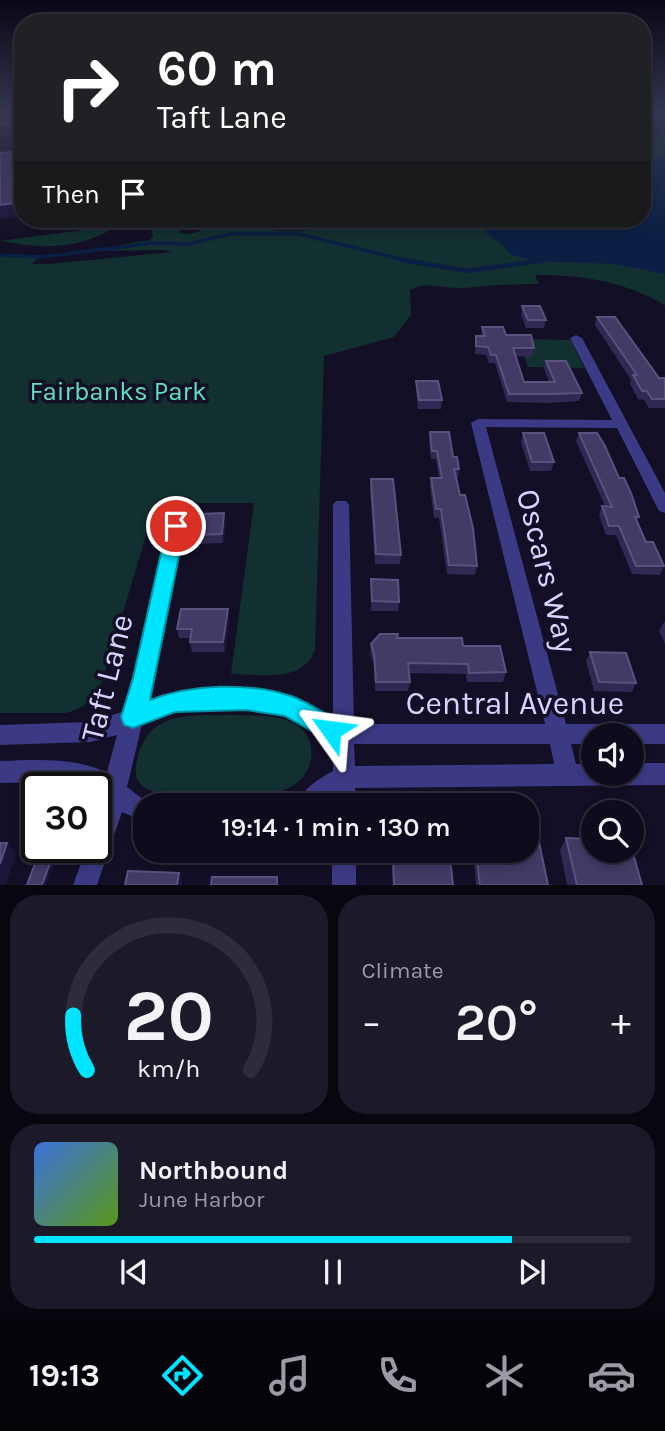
<!DOCTYPE html>
<meta charset="utf-8">
<style>
:root{--surface:#0e0b1c;--page:#1c1929;--text:#f1f3f6;--muted:#9b9ba3;--line:#2e2b3b;--accent:#00e5ff}
body{margin:0;font-family:Karla,sans-serif;background:var(--page);color:var(--text);height:100vh;display:flex;flex-direction:column;font-size:26px;white-space:nowrap}
*{box-sizing:border-box;margin:0}
p{font-size:23px;color:var(--muted)}
.icon{flex:none;width:38px;height:38px;fill:none;stroke:currentColor;stroke-width:2;stroke-linecap:round;stroke-linejoin:round}
.map{position:relative;height:885px;overflow:hidden}
.side{display:flex;flex-direction:column;gap:10px;padding:10px;background:#08060f;flex:1}
.side>*{flex:none}
.hud{position:absolute;left:14px;top:14px;width:637px;height:214px;border-radius:28px;box-shadow:0 4px 10px #0003,0 0 0 2px var(--line);background:#202124;color:#fff;overflow:hidden}
.controls{position:absolute;left:581px;top:723px;display:grid;gap:14px}
.controls a{display:grid;place-items:center;width:63px;height:63px;border-radius:50%;background:var(--surface);box-shadow:0 4px 10px #0003,0 0 0 2px var(--line);font-size:35px}
.speed{position:absolute;left:21px;top:772px;display:flex;gap:14px;font-size:35px;font-weight:700;text-align:center}
.speed>*{display:grid;place-content:center;width:91px;height:91px;border-radius:50%;background:var(--surface);box-shadow:0 4px 10px #0003,0 0 0 2px var(--line);line-height:1}
.speed .limit{border:4px solid #111;border-radius:10px;background:#fff;color:#111}
.pin{position:absolute;display:grid;place-items:center;width:60px;height:60px;color:#fff;margin:-30px;border:4px solid #fff;border-radius:50%;box-shadow:0 2px 7px #0007}
.me{position:absolute;width:77px;margin:-38px;rotate:301deg;stroke-linejoin:round;filter:drop-shadow(0 0 5px #0008)}
.turn{display:flex;align-items:center;gap:24px;height:147px;padding:0 28px;font-size:32px}
.turn .icon{width:91px;height:91px;stroke-width:2.5}
.turn b{display:block;font-size:49px;line-height:60px}
.then{display:flex;align-items:center;height:66px;padding:0 28px;background:#0003;gap:14px;font-size:26px}
.big{font-size:52px;font-weight:600;line-height:1.1}
.side .tile{flex:1;display:flex;flex-direction:column;justify-content:center;gap:10px;min-width:0;padding:0 24px;border-radius:28px;background:var(--page)}
.side .dial{align-items:center;gap:0}
.dial svg{height:182px;overflow:visible;fill:none;stroke:var(--line);stroke-width:7;stroke-linecap:round;text-anchor:middle}
.dial text{fill:var(--text);stroke:none}
.song{display:flex;align-items:center;gap:21px}
.cover{width:84px;height:84px;border-radius:10px;background:linear-gradient(135deg,hsl(220 70% 55%),hsl(90 70% 35%))}
.played{height:7px;border-radius:4px;background:linear-gradient(90deg,var(--accent) 80%,var(--line) 80%)}
.keys{display:flex;justify-content:space-around;direction:ltr}
.heat{display:flex;justify-content:space-between;align-items:center;font-size:38px;direction:ltr}
.side .tiles{flex:1;display:grid;gap:10px;grid-template-columns:1fr 1fr}
.tile:last-child{grid-column:span 2}
.trip{position:absolute;left:133px;top:793px;width:406px;height:70px;border-radius:28px;background:var(--surface);box-shadow:0 4px 10px #0003,0 0 0 2px var(--line);font-weight:600;line-height:70px;text-align:center}
.tab-bar{display:flex;height:112px;justify-content:space-around;align-items:center;background:#06040b;color:var(--muted)}
.tab-bar .icon{width:49px;height:49px}
.tab-bar .selected{color:var(--accent)}
.tab-bar b{font-size:32px;color:var(--text)}
.map>svg:first-child{display:block}
.green{fill:#12302f}
.water{fill:#0a1f44}
.lines{fill:none;stroke-linecap:round;stroke-linejoin:round}
.stream-far1{stroke:#0a1f44;stroke-width:3.5}
.stream{stroke:#0a1f44;stroke-width:4.5}
.street{fill:#3d3a85;fill-rule:evenodd}
.wall{fill:#312854}
.shaded-wall{fill:#1d163a}
.building{fill:#433a66;stroke:#5a527e;stroke-width:2}
.route{fill:#00e5ff;stroke:#0095a6;stroke-width:2}
.labels{text-anchor:middle;dominant-baseline:central;stroke-width:7;stroke-linejoin:round;paint-order:stroke}
.park-label{font-size:26px;fill:#5fe0c0;stroke:#130f26}
.near-street-label{font-size:32px;fill:#d9d4ff;stroke:#130f26}
</style>
<div class="map">
<svg width="665" height="885" viewBox="0 0 665 885">
<rect width="100%" height="100%" fill="#130f26"/>
<g class="green">
<path d="M665,133V305C622,281 584,275 535,275L539,284C514,284 490,285 465,288C447,290 427,280 410,290L411,315L394,337L324,356L315,650C302,684 260,674 231,674L254,503H156L100,688C92,701 82,709 66,713H0V254L40,257L32,264H50L172,252L165,250L88,251L149,240L153,237L152,232L158,219H186L180,232C193,240 212,221 230,220C248,219 261,230 278,231C308,233 341,225 371,222L372,219H642V140Z"/>
<path d="M105,227L109,228L107,232C71,250 39,248 0,241Z"/>
<path d="M518,339L571,340L584,368L528,367Z"/>
<path d="M234,715C253,716 275,714 293,723C316,733 317,766 298,782C290,789 279,792 268,794L156,793C142,788 134,782 136,766C145,709 188,716 234,715Z"/>
</g>
<path class="water" d="M665,155V274L614,264L534,261L510,254L504,246L485,232L491,220L497,219H642L644,164Z"/>
<g class="lines">
<g class="stream-far1">
<path d="M0,255L42,257L152,243L189,244L230,234H299L412,262"/>
<path d="M534,262L546,260"/>
</g>
<path class="stream" d="M402,260L468,271L546,260"/>
<g class="street">
<path d="M23,120V124L0,126V122Z"/>
<path d="M576,335L582,338L665,493V513L659,511L657,507L617,428L486,427L566,724H665V744H632V735H593V744H571L576,764H593V774H632V763H665V785L355,788L356,805H332L333,796L324,805H296C303,789 318,779 333,771V740L275,713L206,708L162,714L142,724L127,787L140,797L153,803L154,805H145V822L122,812L97,885H73L87,847H96V821L102,795L96,791V788L64,782L0,783V761C38,760 71,757 107,772L117,735L90,742L0,745V725L90,722L125,711L170,522H182L184,526L149,700L160,695L206,688L277,693L333,718V505L336,501H346L349,505L354,724H545L471,423L478,419L612,420L570,338ZM354,744H550L554,764L355,766Z"/>
<rect x="332" y="850" width="24" height="35"/>
</g>
</g>
<g class="wall">
<path d="M642,114H665V118L642,115Z"/>
<path d="M522,306L546,320L544,328H526L521,314Z"/>
<path d="M597,317L659,378H665V408H649L644,400L638,399L630,384L631,380L595,325Z"/>
<path d="M482,327L506,335L534,348L532,357L516,356L524,382H549L544,369L546,361L582,393L579,401L548,403L507,402L495,363H489L486,355L475,354L476,336H481Z"/>
<path d="M416,381L442,400L441,409H418L416,390Z"/>
<path d="M430,432L453,457L459,469L458,478H456L477,566L475,575L447,574L439,518H434L430,487L431,478H439L436,459H431L429,441Z"/>
<path d="M523,433L554,462L551,471H530L521,442Z"/>
<path d="M579,433L619,478L639,517L637,522L646,542L664,566L660,575L632,574L616,535H606L599,515L602,506H605L576,441Z"/>
<path d="M371,479L401,555L400,564H375L370,488Z"/>
<path d="M226,523L223,543L198,544L196,535Z"/>
<path d="M371,579L399,602L398,611H371Z"/>
<path d="M229,618L225,652H192L190,642V638H179L177,629Z"/>
<path d="M664,622H665V644L659,631Z"/>
<path d="M397,638L463,646L506,672L503,682H467L466,674L409,673L410,682L408,691H375L374,663L370,653L371,644Z"/>
<path d="M590,652L636,683L632,692L594,691L586,661Z"/>
<path d="M588,828L642,885H567L560,850L566,838L581,839Z"/>
<path d="M396,850H449L453,885H393L392,865L393,857L397,858Z"/>
<path d="M495,850H527L548,885H476L474,861L476,853L496,854Z"/>
</g>
<g class="shaded-wall">
<path d="M23,122V133H20L17,123Z"/>
<path d="M23,202V216L0,219V205Z"/>
<path d="M33,219H79L35,224Z"/>
<path d="M224,513L226,523L223,543L222,534Z"/>
<path d="M228,609L229,618L225,652L223,642Z"/>
<path d="M7,843L16,854L6,885H0V864Z"/>
<path d="M54,852L57,856L46,885H42Z"/>
<path d="M179,873L182,880V885H177Z"/>
</g>
<g class="building">
<path d="M23,114V122L17,123V117Z"/>
<path d="M23,151V202L0,205V153Z"/>
<path d="M522,306H540L546,320H528Z"/>
<path d="M597,317H615L659,378H665V399H652L647,391H642L633,375H637Z"/>
<path d="M482,327H503L506,335H531L534,348H513L524,382H555L546,361H566L582,393L550,394H509L496,355H491L488,347L476,346V336H485Z"/>
<path d="M416,381H438L442,400H419Z"/>
<path d="M430,432H449L453,457H457L459,469H454L460,495H465L473,528L477,566L449,565L441,509H436L431,478H442L437,451H432Z"/>
<path d="M523,433H544L554,462H532Z"/>
<path d="M579,433H597L604,444L619,478H624L631,493L639,517H635L646,542H653L664,566H636L619,526H609L602,506L612,507Z"/>
<path d="M371,479H393L401,555L376,554Z"/>
<path d="M224,513L222,534L196,535L200,514Z"/>
<path d="M371,579L398,580L399,602L372,601Z"/>
<path d="M181,609H228L223,642H190L192,629H177Z"/>
<path d="M380,634H398L397,638H462L463,646H500L506,672L469,673L468,664L408,663L410,682H376L374,654L371,644Z"/>
<path d="M590,652L626,653L636,683L599,682Z"/>
<path d="M588,828H593V850H632L642,885H577L566,838L590,839Z"/>
<path d="M527,842H539L548,885H480L476,853L500,854V850H527Z"/>
<path d="M0,843H7L0,864Z"/>
<path d="M40,850L54,852L42,885H27Z"/>
<path d="M398,850H449L453,885H394L393,857L399,858Z"/>
<path d="M128,871L179,873L177,885H125Z"/>
<path d="M212,877H277V885H211Z"/>
</g>
<linearGradient id="sky" x2="0" y2="1"><stop stop-color="#0a0815"/><stop offset="0.48" stop-color="#333752"/><stop offset="1" stop-color="#333752" stop-opacity="0"/></linearGradient>
<rect width="665" height="238" fill="url(#sky)"/>
<path class="route" d="M176,519L183,521L185,526L150,700C191,684 248,682 291,696C308,702 324,713 340,722L343,730L340,738L331,742L285,716L246,710L175,712L133,728L124,725L121,717L133,678L167,526L170,521Z"/>
<g class="labels">
<g class="park-label">
<text x="118" y="391">Fairbanks Park</text>
</g>
<g class="near-street-label">
<text transform="translate(547 571) rotate(76)">Oscars Way</text>
<text transform="translate(107 678) rotate(-76)">Taft Lane</text>
<text x="515" y="703">Central Avenue</text>
</g>
</g>
</svg>
<div class="controls">
<a><svg class="icon" aria-label="sound" viewBox="0 0 24 24"><path d="M4 9h4l5-4v14l-5-4H4zM17 9q2 3 0 6"/></svg></a>
<a><svg class="icon" aria-label="search" viewBox="0 0 24 24"><circle cx="10" cy="10" r="6"/><path d="M15 15l6 6"/></svg></a>
</div>
<div class="speed"><div class="limit">30</div></div>
<div class="pin" style="left:176px;top:526px;background:#d93025"><svg class="icon" aria-label="arrive" viewBox="0 0 24 24"><path d="M6 21V4h12l-3 4 3 4H6"/></svg></div>
<svg class="me" style="left:331px;top:730px" viewBox="-20 -20 40 40"><path d="M0-17L14 15 0 8-14 15z" fill="#00e5ff" stroke="#fff" stroke-width="4"/></svg>
<div class="trip">19:14 · 1 min · 130 m</div>
<div class="hud">
<div class="turn"><svg class="icon" aria-label="right" viewBox="0 0 24 24"><path d="M7 20v-9h11M14 6l5 5-5 5"/></svg><div><b>60 m</b>Taft Lane</div></div>
<div class="then">Then<svg class="icon" aria-label="arrive" viewBox="0 0 24 24"><path d="M6 21V4h12l-3 4 3 4H6"/></svg></div>
</div>
</div>
<section class="side">
<div class="tiles">
<div class="tile dial"><svg viewBox="0 0 100 80">
<path d="M14 69A42 42 0 1 1 86 69"/>
<path d="M14 69A42 42 0 0 1 8 45" stroke="#00e5ff"/>
<text x="50" y="56" font-size="32" font-weight="700">20</text>
<text x="50" y="72" font-size="11">km/h</text>
</svg></div>
<div class="tile"><p>Climate</p>
<div class="heat"><a>−</a><b class="big">20°</b><a>+</a></div>
</div>
<div class="tile">
<div class="song"><i class="cover"></i><div><b>Northbound</b><p>June Harbor</p></div></div>
<div class="played"></div>
<div class="keys"><svg class="icon" aria-label="previous" viewBox="0 0 24 24"><path d="M18 5L8 12l10 7zM5 5v14"/></svg><svg class="icon" aria-label="pause" viewBox="0 0 24 24"><path d="M8 5v14M16 5v14"/></svg><svg class="icon" aria-label="next" viewBox="0 0 24 24"><path d="M6 5l10 7-10 7zM19 5v14"/></svg></div>
</div>
</div>
</section>
<nav class="tab-bar">
<b>19:13</b>
<svg class="icon selected" aria-label="directions" viewBox="0 0 24 24"><path d="M12 3l9 9-9 9-9-9zM9 14v-3h6M13 9l2 2-2 2"/></svg>
<svg class="icon" aria-label="music" viewBox="0 0 24 24"><path d="M9 18V5l10-2v13"/><circle cx="6" cy="18" r="3"/><circle cx="16" cy="16" r="3"/></svg>
<svg class="icon" aria-label="phone" viewBox="0 0 24 24"><path d="M5 4h4l2 5-3 2q2 4 5 5l2-3 5 2v4C11 20 4 13 5 4z"/></svg>
<svg class="icon" aria-label="climate" viewBox="0 0 24 24"><path d="M12 3v18M4 7l16 10M4 17L20 7"/></svg>
<svg class="icon" aria-label="car" viewBox="0 0 24 24"><path d="M5 17H2v-5l4-1 3-4h7l3 4 3 1v5h-3M9 17h6M6 11h13"/><circle cx="7" cy="17" r="2"/><circle cx="17" cy="17" r="2"/></svg>
</nav>
